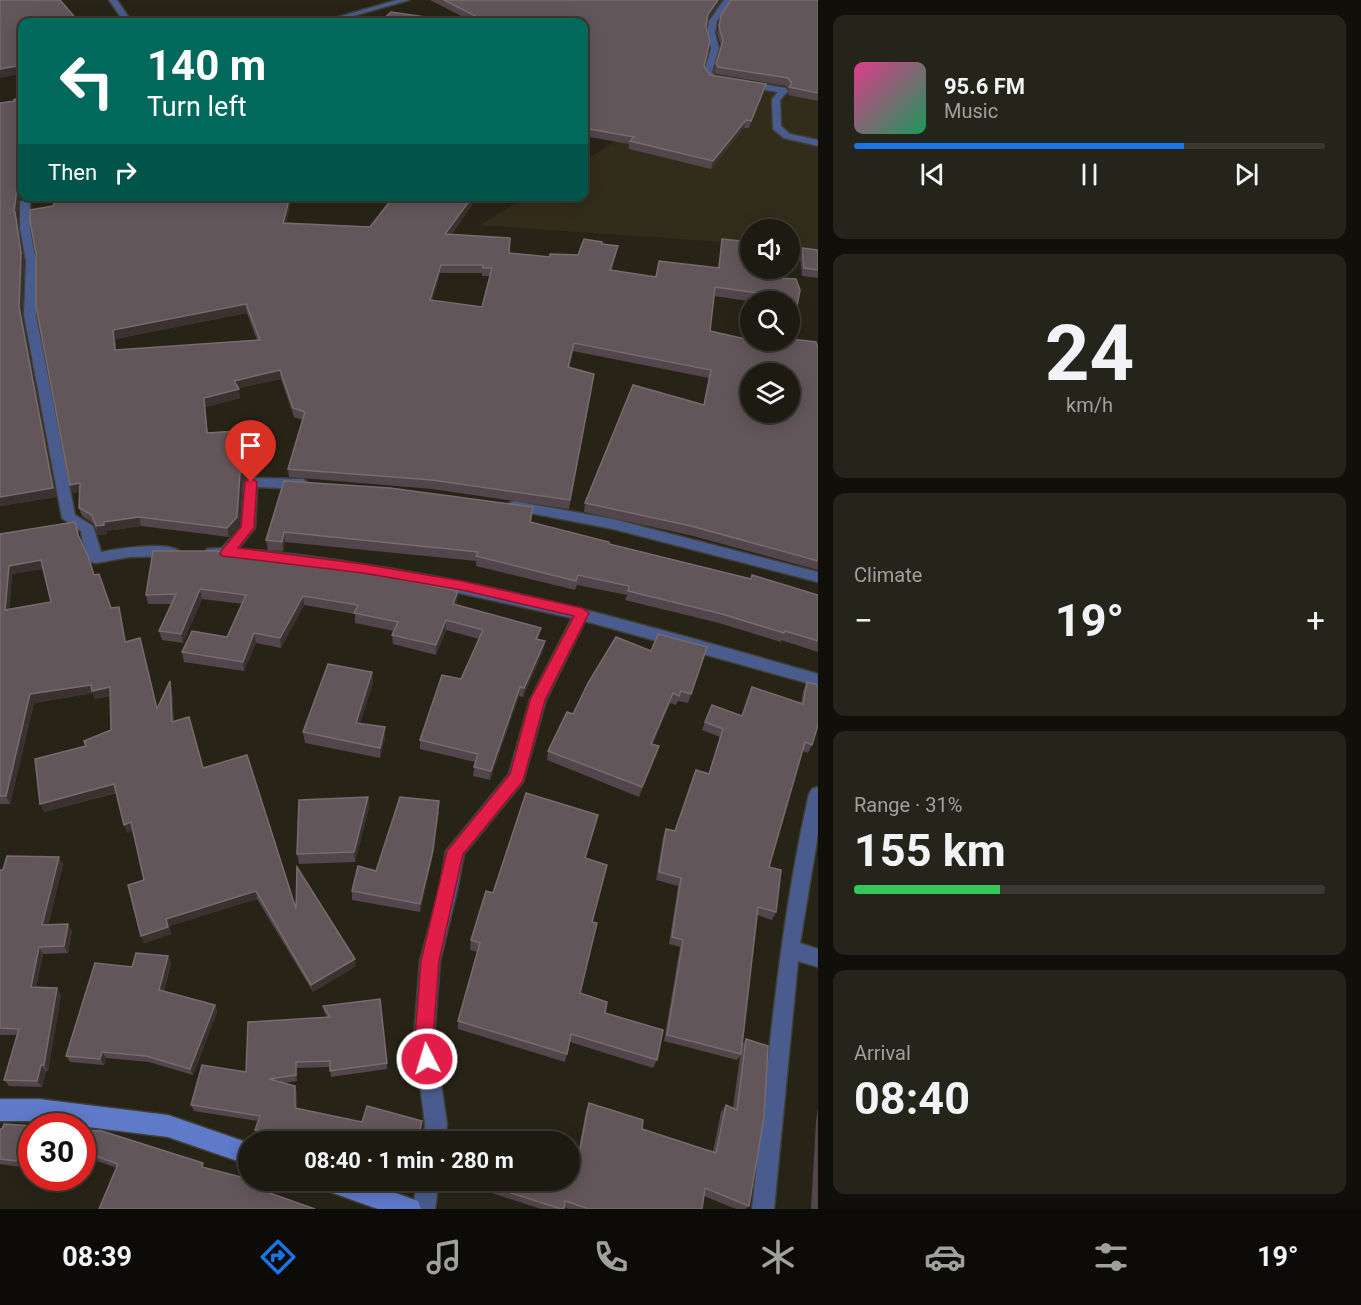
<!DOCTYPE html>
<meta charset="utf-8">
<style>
:root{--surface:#1d1b11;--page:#25241a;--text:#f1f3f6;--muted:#a0a19f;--line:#3b3931;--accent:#1a73e8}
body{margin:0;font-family:Roboto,sans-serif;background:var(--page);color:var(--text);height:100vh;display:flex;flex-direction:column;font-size:22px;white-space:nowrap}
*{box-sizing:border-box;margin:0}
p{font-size:20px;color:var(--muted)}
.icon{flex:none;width:33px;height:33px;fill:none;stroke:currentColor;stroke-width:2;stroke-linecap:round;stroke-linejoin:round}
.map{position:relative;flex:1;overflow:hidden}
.drawer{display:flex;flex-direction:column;gap:15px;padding:15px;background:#100f09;width:543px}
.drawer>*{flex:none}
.banner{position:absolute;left:18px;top:18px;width:570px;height:183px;border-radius:12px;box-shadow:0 3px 15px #0003,0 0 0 2px var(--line);background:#00695c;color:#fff;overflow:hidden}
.controls{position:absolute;left:740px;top:219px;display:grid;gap:12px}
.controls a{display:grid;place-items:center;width:60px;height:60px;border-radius:50%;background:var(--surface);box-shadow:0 3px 15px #0003,0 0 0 2px var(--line);font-size:30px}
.speed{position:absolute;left:18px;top:1113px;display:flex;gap:12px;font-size:30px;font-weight:700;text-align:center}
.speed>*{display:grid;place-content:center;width:78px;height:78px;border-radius:50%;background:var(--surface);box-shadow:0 3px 15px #0003,0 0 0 2px var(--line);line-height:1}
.speed .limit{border:9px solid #d22;background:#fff;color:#111}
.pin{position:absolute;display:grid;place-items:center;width:51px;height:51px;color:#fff;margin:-62px -26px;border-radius:50% 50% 50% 0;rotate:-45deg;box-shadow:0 0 6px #0007}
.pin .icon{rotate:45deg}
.me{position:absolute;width:66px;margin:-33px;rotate:355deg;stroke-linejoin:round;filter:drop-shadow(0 0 4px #0008)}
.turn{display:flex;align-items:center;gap:21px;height:126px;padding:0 30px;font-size:27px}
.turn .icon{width:78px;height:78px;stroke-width:2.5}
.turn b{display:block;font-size:42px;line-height:51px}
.then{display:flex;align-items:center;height:57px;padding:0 30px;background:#0003;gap:12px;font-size:22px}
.big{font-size:45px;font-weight:700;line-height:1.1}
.drawer .widget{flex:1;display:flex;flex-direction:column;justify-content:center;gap:9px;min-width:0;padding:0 21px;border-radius:12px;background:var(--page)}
.drawer .dial{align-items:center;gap:0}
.dial b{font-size:78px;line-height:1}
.song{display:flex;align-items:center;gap:18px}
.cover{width:72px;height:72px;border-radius:9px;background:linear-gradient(135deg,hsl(330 70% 55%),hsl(150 70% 35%))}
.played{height:6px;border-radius:3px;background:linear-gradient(90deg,var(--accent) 70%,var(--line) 70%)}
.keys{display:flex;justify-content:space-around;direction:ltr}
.heat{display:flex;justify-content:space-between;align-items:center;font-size:33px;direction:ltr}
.charge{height:9px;border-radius:4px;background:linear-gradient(90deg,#34c759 31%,var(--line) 0)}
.trip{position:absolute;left:238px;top:1131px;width:342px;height:60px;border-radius:30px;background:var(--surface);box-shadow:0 3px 15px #0003,0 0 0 2px var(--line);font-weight:700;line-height:60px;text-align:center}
.tabs{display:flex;height:96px;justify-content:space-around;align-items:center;background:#0c0b07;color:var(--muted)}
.tabs .icon{width:42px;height:42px}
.tabs .selected{color:var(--accent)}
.tabs b{font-size:27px;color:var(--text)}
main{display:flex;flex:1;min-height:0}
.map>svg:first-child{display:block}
.built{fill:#312d1a}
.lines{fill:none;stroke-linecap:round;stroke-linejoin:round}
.street-casing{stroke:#413f32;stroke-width:3}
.secondary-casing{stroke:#413f32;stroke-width:3}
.street{fill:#495c8d;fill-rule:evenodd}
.secondary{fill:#5e7ac9;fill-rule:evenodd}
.wall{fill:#52454b;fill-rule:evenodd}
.shaded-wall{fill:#3a3130}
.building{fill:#62565a;stroke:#766c6e;stroke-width:1.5;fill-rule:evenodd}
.route{fill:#e11d48;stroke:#92132f;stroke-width:1.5}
</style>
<main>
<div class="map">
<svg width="818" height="1209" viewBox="0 0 818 1209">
<rect width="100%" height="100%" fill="#272417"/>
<path class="built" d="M699,77L818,100V249L789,247V230H750V244L480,225L526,197L584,196V161L608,146Z"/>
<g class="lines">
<g class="street-casing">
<g id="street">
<path d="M109,0H117L132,22H124Z"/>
<path d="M397,0H409L332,22H321Z"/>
<path d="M724,0H732L717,21L715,33L719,48L712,72L715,76L786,88L788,91L780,100L781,126L790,134L818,140V146L784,138L773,129L772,99L778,92L709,80L704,72L711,48L707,33L709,21Z"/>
<path d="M25,199L30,202V229L36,261V315L75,515L93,526L101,552C116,549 171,540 180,552L178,556L130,557L96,563L91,562L83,543L81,531L62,518L24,315L26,261L20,229V202Z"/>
<path d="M251,478L303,479L310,484L303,489L257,487L255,528L238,549C277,551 316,557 355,563C514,586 664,630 818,674V686L585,621L546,700L523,782L464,854L457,891L440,961L434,1037L447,1124L445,1142H423L425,1124L414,1037L420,961L439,891L446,851L509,774L530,700L572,618L396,579L288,564L207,557L205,553L207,549L222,548L241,527L244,482Z"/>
<path d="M514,501L613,519L818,572V582L613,529L509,509L507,506L509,503Z"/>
<path d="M818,787V834L800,943L818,949V967L798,961L774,1209H752C768,1069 778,931 809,794L812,789Z"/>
<path d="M417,1180H439L435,1209H413Z"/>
</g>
</g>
<g class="secondary-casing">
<g id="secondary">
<path d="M0,1099H39L168,1115L249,1143V1165L168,1137L39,1121H0Z"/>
<path d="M316,1180H360L418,1201L421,1209H378L319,1188Z"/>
</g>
</g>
<use href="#street" class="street"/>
<use href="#secondary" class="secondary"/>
</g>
<g class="wall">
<path d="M430,0H722L707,20L706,27L709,48L704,66L710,75L764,92L749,128H744L711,169L629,149V144L584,136V22H473Z"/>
<path d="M818,0V101L788,95L789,89L786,86L716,74L714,72L721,47L717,33L721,15Z"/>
<path d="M22,95V179H21L17,216L24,261L22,315L56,497L0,506V103L14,101Z"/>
<path d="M59,196H292L286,223L370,227L394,196H474V202L451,235L510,238L509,253L550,257V254L578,255L584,239L602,242V244L618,246L616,255L612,270L656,277L659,261L718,268L722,239L750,242V273L760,275V277L796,279L800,290L791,339L816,342L818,348V570L689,535L584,512L585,503L633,385L704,405L709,378L573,351L569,368L594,374L569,509L432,489L289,477L288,469L303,420L294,417L281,379L238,388L240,398L205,407L208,433L268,429L269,438L256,476H250L242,482L239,526L229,537L141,526L106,531L107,534L98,535L94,524L82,516L79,508V492L73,493L70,485L36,306V253L30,221V210L53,206ZM440,273H482V276H490L482,307L432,301ZM714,296L755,302H789V340H750L710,331ZM247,313L257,340L116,350L115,339ZM750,374H789V412H750Z"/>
<path d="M802,248L818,250V278L802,276L800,256Z"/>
<path d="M284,481L533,507L531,522L609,544L818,595V652L781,640V642L719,623L625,600L627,595L577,585L575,590L476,566V561L285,542L283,551L268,550L266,540Z"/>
<path d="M76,524L80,539L94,575L111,608L119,607L126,642L157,708L170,681L172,690L174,721L203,768L296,909L356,966L313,992L257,899L169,926L171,934L144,943V880L133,830L127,833L116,793L44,812L86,746L111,730L110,696L95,699L93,693L34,703L10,804H0V534ZM43,569L51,602L9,609L12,574Z"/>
<path d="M153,551L457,601L456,604L541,628L538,640L543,651L523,697L519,696L490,780L473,776L475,762L420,749V740L461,679L479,639L446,630L436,655L393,644L392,635L394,631L355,623V614L304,605L281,648L256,643L244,671L184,662L182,652L227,637L243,604L202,599L183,643L162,640L159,631L171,604H148L146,595Z"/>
<path d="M707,647L688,703L678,701L676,705L670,703L653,744L659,746L656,756L639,797L547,760L548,751L573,714L651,651Z"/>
<path d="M372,672L373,683L360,723L385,738L380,758L305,743L303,732Z"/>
<path d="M807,682L812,745L808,753L802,751L769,867L776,912L772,920L757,915L742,1045L746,1039L749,1206L746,1209H736L704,1196L702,1209H569L564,1207V1209H541L476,1188L478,1180L577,1159L586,1110L589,1103L642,1129L713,1152L721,1112L726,1105L733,1108L740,1056L737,1060L664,1041L680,947L669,944L678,886L656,880L663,837L666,829L675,831L709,774L720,737L702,730L705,722L741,716L801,704L803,691Z"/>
<path d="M368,797L369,807L355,862L299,864L297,854Z"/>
<path d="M439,811L432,859L420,912L352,900V891L376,871Z"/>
<path d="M585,858L592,922L580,993L605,1013L657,1060L653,1068L570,1042L565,1062L458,1029V1021L477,952L470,950L471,940L493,893Z"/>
<path d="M63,864L48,925L72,931L68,953L43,954L36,987L61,995L48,1071H46L42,1087L9,1086L4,1080L17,1035H0V870Z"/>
<path d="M168,956L171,963L164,991L215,1005L217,1012L193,1075L149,1062L106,1058L104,1065L70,1062L66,1056L132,967Z"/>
<path d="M323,1006L387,1063V1069L331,1077L330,1067L297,1068V1081L284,1083L297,1092V1108L362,1122L422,1127L418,1142H282L257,1136L255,1130L258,1121L194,1111L191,1105L246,1072L327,1017L324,1012Z"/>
<path d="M818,1108V1209H811L816,1121Z"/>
<path d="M32,1126V1157H24L21,1167L0,1164V1129Z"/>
<path d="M82,1130L205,1168L263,1183L265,1189L264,1191L117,1168L97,1161L82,1160Z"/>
</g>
<g class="shaded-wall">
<path d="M718,0H722L707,21L708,14Z"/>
<path d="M22,65V74L0,78V69Z"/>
<path d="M766,84L764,92L749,128L751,121Z"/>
<path d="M746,120L744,128L711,169L713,161Z"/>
<path d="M19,171L21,179L17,216L24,261L22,315L56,497L0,506V497L19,307L14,212Z"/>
<path d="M290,196H292L284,231L283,223Z"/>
<path d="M473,196H474V202L445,243V234Z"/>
<path d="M618,246L616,255L609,278L610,270Z"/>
<path d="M441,265L440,273L430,309V300Z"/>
<path d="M246,304L247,313L115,339L117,358L113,330Z"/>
<path d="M280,370L281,379L235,389L234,381Z"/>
<path d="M239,389L240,398L205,407L209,442L204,398Z"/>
<path d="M268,429L269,438L256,476L255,467Z"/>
<path d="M249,467L250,476L242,482L239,526L229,537L227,528L240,473Z"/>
<path d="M80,483L82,491L73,493L70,485Z"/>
<path d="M139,517L141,526L106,531L107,534L98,535L96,526L104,522Z"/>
<path d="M284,532L285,542L283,551L282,542Z"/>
<path d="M41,560L45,569L12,574L9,618L5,610L9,566Z"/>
<path d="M200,589L202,599L183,643L181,634Z"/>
<path d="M458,591L457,601L452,613L453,604Z"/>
<path d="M303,596L304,605L281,648L280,638Z"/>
<path d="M119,607L121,615L128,650L125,642Z"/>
<path d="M446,620V630L436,655V645Z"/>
<path d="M541,628L539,637L535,649L536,639Z"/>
<path d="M254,633L256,643L244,671L243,662Z"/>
<path d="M545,641L543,651L523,697L524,688Z"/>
<path d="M372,672L373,683L357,733L356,723Z"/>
<path d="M170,681L172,690L174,730L172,722Z"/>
<path d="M91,685L110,687L112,696L95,699L93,693L34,703L10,804L6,796L30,694Z"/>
<path d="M520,687L519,696L490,780L491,771Z"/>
<path d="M673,693L670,703L649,753L651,744Z"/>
<path d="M385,727V738L380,758V748Z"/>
<path d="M659,746L656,756L639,797L642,787Z"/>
<path d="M114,784L117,792L44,812L40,804Z"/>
<path d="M368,797L369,807L355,862L354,852Z"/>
<path d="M439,801L432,859L420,912V904Z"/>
<path d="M131,822L134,830L127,833L124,825Z"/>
<path d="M59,857L63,864L46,932L42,925Z"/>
<path d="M256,891L257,899L169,926L171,934L144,943L141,936L166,919Z"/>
<path d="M68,924L72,931L68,953L64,946Z"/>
<path d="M39,947L43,954L35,994L31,987Z"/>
<path d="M168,956L171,963L162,996L159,990Z"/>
<path d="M355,959L356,966L313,992L311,985Z"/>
<path d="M57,988L61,995L48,1071L44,1065Z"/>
<path d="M215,1005L217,1012L193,1075L190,1069Z"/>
<path d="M102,1052L106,1058L104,1065L100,1059Z"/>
<path d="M296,1062L297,1068V1081L296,1075Z"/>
<path d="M41,1065L46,1071L42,1087L37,1081Z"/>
<path d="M295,1086L297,1092L296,1114L295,1108Z"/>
<path d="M422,1121V1127L418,1142H417Z"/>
<path d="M19,1151L24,1157L21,1167L16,1161Z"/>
<path d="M263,1183L265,1189L263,1195L261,1190Z"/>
</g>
<g class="building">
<path d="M0,0H60L79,22H22V65L0,69Z"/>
<path d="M444,0H718L708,14L706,27L710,41L704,66L710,75L766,84L751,121L746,120L713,161L630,141L634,137L584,128V22H487Z"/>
<path d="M731,0H818V93L789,87L792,84L788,78L718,67L716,64L723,41L719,26L721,15Z"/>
<path d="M391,12L460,22H380Z"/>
<path d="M233,19L241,22H223Z"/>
<path d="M22,95V171H19L14,212H15L21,253L19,307L53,488L0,497V103L15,101L14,100Z"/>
<path d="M59,196H290L283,223L370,227L394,196H473L445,234L510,238L509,253L550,257V254L578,255L584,239L602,242V244L618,246L610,270L656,277L659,261L719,268L722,239L750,242V273L760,275V277L796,279L800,290L791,339L816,342L818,348V561L691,526L585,503L633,385L704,405L711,370L574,343L568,367L594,374L570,500L432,480L288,469L305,412L293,408L280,370L234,381L239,389L204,398L207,433L268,429L255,467H249L240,473L237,517L227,528L139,517L104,522V525L96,526L92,515L79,508L80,483L70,485L36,306V253L30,221V210L53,206ZM441,265H483V268H492L482,307L430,300ZM715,287L766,294L764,302H789V340H750L710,331ZM246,304L260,340L115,350L113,330ZM750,374H789V412H750Z"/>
<path d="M802,248L818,250V270L804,268Z"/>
<path d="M284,481L390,488L533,507L530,522L609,542V544L751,579L752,575L818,595V641L785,631L784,633L722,614L628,591L629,586L578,575L576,581L476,556L478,552L284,532L282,542L266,540Z"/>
<path d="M74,522L76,524L78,535L88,556L94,575L99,574L111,608L119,607L125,642L140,638L157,709L170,681L172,722L189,717L203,768L247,755L296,909L297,867L355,959L311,985L256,891L166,919L168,927L141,936L128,885L144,880L131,822L124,825L114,784L40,804L35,759L86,746L84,741L111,730L110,687L92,691L91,685L30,694L6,796H0V534ZM41,560L51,602L5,610L9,566Z"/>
<path d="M153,551H214L308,560L458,591L453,604L541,628L536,639L545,641L524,688L520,687L491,771L474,767L478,754L420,740L442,675L461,679L483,630L446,620L436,645L392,635L398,622L354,613L358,605L303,596L280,638L254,633L243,662L182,652L192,631L227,637L246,595L200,589L181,634L159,631L176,594L146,595Z"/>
<path d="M658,634L707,647L691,694L681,691L679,696L673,693L651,744L659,746L642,787L548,751L567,712L573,714L588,683L616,637L651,651Z"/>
<path d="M328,664L372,672L356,723L385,727L380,748L303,732Z"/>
<path d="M807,682L818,685V725L812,745L805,742L769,867L781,870L776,912L758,907L741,1054L667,1035L683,940L672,937L681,878L659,872L666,829L675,831L696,770L709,774L723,729L705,722L712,705L742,716L752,687L803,704Z"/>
<path d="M526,793L598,815L585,858L607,865L592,922L597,923L580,993L607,1002L605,1013L663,1030L657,1060L571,1034L567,1054L458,1021L480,943L471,940L486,891L493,893Z"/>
<path d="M368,797L354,852L297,854L299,800Z"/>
<path d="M400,797L439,801L433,850L420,904L352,891L358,866L376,871Z"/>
<path d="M7,856L59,857L42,925L68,924L64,946L39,947L31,987L57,988L44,1065H41L37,1081L4,1080L19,1029L0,1028V870H3Z"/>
<path d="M136,953L168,956L159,990L215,1005L190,1069L146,1056L102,1052L100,1059L66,1056L95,963L132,967Z"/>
<path d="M380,999L387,1063L330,1071V1061L296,1062V1075L269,1079L295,1086V1108L362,1122L367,1106L422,1121L417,1142H304L255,1130L260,1116L191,1105L202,1065L246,1072L248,1022L330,1017L323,1006Z"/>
<path d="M746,1039L768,1046L764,1117L749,1206L705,1188L702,1209H589L565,1201L564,1209H561L477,1182L478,1180H570V1157L578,1159L589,1103L643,1120L642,1129L716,1153L726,1105L737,1110Z"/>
<path d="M4,1124L34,1126H32V1152L19,1151L16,1161L0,1159V1129H2Z"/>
<path d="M82,1130L102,1131L203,1163L202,1167L249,1179V1180L263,1183L261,1190L315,1209H99L118,1164L93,1155L82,1154Z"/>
<path d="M489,1132L520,1142H487Z"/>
</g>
<path class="route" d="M251,478L257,482L254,528L238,548L363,564L462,581L582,608L589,613L545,700L523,781L463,854L439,961L433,1037L437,1059L434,1065L427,1068L421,1065L415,1037L421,961L447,851L510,774L530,700L574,616L462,590L363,573L222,556L220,553L222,550L241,527L245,482Z"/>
</svg>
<div class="controls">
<a><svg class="icon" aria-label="sound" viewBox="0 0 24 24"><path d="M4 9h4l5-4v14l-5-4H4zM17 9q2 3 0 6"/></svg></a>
<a><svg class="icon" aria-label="search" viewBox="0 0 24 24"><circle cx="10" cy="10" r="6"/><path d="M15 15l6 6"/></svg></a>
<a><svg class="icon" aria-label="layers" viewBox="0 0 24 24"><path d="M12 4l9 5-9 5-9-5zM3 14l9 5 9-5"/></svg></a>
</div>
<div class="speed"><div class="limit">30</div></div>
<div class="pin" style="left:251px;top:482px;background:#d93025"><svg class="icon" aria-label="arrive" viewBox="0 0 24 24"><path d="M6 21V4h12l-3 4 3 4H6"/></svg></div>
<svg class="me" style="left:427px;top:1059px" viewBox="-20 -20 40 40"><circle r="17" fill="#e11d48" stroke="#fff" stroke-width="3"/><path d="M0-11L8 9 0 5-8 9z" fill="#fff"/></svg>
<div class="trip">08:40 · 1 min · 280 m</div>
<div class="banner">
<div class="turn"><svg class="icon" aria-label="left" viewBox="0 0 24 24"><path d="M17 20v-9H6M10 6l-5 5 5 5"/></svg><div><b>140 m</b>Turn left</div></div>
<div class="then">Then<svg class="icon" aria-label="right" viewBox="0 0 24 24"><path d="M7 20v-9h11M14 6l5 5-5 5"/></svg></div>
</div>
</div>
<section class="drawer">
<div class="widget">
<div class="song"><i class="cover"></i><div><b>95.6 FM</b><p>Music</p></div></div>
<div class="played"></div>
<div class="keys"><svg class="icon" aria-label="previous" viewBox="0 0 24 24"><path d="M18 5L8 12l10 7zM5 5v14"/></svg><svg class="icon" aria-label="pause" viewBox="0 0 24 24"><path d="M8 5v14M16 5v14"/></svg><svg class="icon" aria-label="next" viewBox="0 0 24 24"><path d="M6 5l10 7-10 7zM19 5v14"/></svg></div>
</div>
<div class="widget dial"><b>24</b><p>km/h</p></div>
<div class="widget"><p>Climate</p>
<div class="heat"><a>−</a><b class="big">19°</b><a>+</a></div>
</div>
<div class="widget"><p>Range · 31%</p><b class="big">155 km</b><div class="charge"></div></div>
<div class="widget"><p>Arrival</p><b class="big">08:40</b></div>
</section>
</main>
<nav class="tabs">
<b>08:39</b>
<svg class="icon selected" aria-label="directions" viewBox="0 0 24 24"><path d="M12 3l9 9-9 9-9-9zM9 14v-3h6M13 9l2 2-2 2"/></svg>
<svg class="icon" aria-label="music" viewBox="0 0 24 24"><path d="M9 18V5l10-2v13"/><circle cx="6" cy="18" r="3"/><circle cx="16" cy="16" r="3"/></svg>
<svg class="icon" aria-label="phone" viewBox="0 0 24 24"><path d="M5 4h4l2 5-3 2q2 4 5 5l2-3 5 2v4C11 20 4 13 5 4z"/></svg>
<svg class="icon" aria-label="climate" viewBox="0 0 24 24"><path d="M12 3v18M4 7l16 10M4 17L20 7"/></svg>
<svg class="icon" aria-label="car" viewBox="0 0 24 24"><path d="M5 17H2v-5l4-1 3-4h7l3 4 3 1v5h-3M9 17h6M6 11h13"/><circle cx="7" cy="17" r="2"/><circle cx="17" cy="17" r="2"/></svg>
<svg class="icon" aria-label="filters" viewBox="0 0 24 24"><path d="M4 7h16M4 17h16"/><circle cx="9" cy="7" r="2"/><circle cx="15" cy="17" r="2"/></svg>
<b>19°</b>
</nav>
